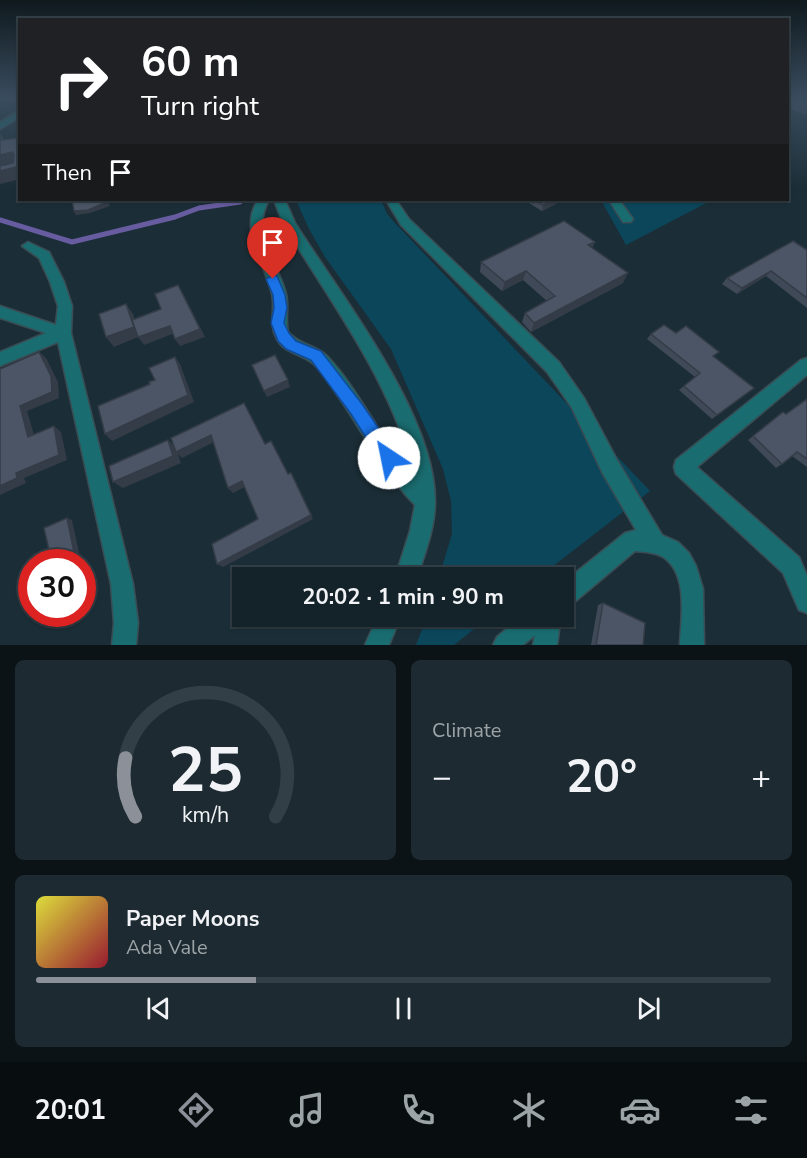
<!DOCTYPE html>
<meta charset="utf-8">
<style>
:root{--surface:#142229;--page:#1d2a31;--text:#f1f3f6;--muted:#9da4a8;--line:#333f46;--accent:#8c9099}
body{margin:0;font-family:"Nunito Sans",sans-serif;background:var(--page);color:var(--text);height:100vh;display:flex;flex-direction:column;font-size:22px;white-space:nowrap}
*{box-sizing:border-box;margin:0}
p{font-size:20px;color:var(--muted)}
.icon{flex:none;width:33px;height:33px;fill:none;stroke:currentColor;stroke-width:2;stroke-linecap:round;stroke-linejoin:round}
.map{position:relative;height:645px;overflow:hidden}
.side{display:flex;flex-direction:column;gap:15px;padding:15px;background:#0b1317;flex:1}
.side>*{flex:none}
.hud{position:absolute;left:18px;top:18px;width:771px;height:183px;border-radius:0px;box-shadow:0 2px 4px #0004,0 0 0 2px var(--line);background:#202124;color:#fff;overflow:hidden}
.speed{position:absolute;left:18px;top:549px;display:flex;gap:12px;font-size:30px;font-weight:700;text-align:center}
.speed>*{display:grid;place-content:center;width:78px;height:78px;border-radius:50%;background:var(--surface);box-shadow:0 2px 4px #0004,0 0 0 2px var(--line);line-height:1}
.speed .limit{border:9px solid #d22;background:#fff;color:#111}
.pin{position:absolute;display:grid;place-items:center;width:51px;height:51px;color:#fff;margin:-62px -26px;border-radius:50% 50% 50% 0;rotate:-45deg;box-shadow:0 0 6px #0007}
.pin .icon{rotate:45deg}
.me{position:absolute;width:66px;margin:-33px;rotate:326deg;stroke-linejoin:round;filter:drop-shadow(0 0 4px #0008)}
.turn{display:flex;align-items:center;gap:21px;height:126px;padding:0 24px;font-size:27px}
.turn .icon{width:78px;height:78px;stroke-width:2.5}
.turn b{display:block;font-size:42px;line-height:51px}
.then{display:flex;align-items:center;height:57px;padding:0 24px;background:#0003;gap:12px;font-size:22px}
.big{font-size:45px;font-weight:700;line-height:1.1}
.side .card{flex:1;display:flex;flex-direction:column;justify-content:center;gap:9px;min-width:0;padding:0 21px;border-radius:9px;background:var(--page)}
.side .dial{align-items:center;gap:0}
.dial svg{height:156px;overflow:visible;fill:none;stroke:var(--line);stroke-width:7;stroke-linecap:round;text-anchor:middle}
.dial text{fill:var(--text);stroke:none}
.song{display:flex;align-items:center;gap:18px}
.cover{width:72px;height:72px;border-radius:9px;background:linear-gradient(135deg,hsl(60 70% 55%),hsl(350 70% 35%))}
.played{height:6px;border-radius:3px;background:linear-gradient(90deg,var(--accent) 30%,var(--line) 30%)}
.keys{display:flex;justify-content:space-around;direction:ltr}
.heat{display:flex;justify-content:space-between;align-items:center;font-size:33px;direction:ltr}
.side .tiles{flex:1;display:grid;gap:15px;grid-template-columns:1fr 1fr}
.card:last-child{grid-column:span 2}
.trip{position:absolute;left:232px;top:567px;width:342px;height:60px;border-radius:0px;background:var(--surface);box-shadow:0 2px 4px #0004,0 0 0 2px var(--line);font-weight:700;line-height:60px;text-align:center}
.menu{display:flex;height:96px;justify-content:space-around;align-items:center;background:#080e10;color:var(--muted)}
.menu .icon{width:42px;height:42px}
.menu .current{color:var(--accent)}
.menu b{font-size:27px;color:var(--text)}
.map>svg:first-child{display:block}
.green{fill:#0c465b}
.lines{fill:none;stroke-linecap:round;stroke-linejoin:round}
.stream{stroke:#685ca1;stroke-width:5}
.minor-casing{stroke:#3a4c54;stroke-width:3}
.minor{fill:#196c6f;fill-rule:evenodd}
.wall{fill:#404957}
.shaded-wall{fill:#343c47}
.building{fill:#4b5565;stroke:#343c47;stroke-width:1.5}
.route{fill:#1a73e8;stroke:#114b97;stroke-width:1.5}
</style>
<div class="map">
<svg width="807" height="645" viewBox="0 0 807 645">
<rect width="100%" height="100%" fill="#1b2e37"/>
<g class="green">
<path d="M296,200H381L387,214L395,223L650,491L539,577H439L452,534L451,501L443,469L391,349L325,257L308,227Z"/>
<path d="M601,200H712L626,245Z"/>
<path d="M427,617V616L489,617L454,645H416Z"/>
</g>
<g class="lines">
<path class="stream" d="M0,220L72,242L175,217L199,208L240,202"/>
<g class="minor-casing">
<g id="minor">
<path d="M20,110V117L0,129V122Z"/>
<path d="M258,200H269C250,232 278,263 286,294C289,307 285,319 288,332C299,345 316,345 327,356C361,392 380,440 414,476C393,383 331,304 283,223L274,200H285L295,223C341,296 436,415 435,502C435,528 425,553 417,578H395L410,531L415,505C375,464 353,411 317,367C306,354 285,355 277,339C268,324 276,310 272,294C265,263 238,231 258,200Z"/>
<path d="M386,200H396L409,219L559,362L584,398L617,460L662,535L678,542L689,553L696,566L703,589L704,645H680C681,618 689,574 663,557C655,552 644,552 635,551L572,604L564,607V582L625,533L636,530L603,474L572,408L547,372L401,225Z"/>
<path d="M609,200H619L633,219L631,222H623Z"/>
<path d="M28,242L49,252L64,282L72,306L71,333L133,584L138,623L136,645H112L114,623L111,584L58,342L0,366V352L46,333L0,318V306L56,325L58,306L50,282L39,258L22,246Z"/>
<path d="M807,358V375L697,467L799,557L807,576V613L799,610L783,573L676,474L674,467L676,460L801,360Z"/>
<path d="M378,616H401L389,645H365Z"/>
<path d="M521,616H561L557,645H533L535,635L523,645H493L497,637Z"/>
</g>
</g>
<use href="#minor" class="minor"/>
</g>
<g class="wall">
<path d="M788,99H807V115L788,108Z"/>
<path d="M524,200H563L542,211Z"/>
<path d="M595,242L592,248L623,283L531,332L522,322L525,313L547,301L523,280L502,291L480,272L481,262Z"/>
<path d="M807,250V308L766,276L737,294L722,284L727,278Z"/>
<path d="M676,333L714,357L754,388L712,419L679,390L695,377L647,339L651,334Z"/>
<path d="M807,399V467L792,456L782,464L776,468L748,440L783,412L786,414Z"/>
<path d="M603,603L643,645H591L598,605Z"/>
</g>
<g class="shaded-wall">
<path d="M0,133L7,143L0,141Z"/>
<path d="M12,152L19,163L0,168V155Z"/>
<path d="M20,166V179L0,184V171Z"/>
<path d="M107,200H108L110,206L90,213L76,215L74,211Z"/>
<path d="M555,200H563L542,211L543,205Z"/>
<path d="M595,242L591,251L588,245Z"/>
<path d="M526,271L523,280L502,291L505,282Z"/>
<path d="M771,271L766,276L737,294L742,288Z"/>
<path d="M628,273L623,283L531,332L534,323Z"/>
<path d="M183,293L205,337L180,346L175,339Z"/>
<path d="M126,304L133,314L141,336L170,326L175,333L144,345L138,337L114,347L106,337Z"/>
<path d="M39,352L46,358L58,382L59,398L27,411L36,442L28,437L20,406Z"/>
<path d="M175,357L180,364L194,402L112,441L105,434Z"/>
<path d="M288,380L290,387L267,397L264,391Z"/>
<path d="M54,426L61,432L67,460L24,478L26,483L0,495V486L16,473Z"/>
<path d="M211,435L216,441L182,458L178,454L181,463L123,488L113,482L168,440L176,447Z"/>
<path d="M294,478L313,519L223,567L217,564L311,515Z"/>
<path d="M242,481L247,486L233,493L228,488Z"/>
<path d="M67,518L72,520L81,562H76Z"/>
</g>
<g class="building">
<path d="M788,99H807V110L788,102Z"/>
<path d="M20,138V166L0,171V166L13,163L14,154L12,152L0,155V140Z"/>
<path d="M72,200H107V202L88,210L74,211Z"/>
<path d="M534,200H555L543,205Z"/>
<path d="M564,221L595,242L588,245L628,273L534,323L525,313L555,296L526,271L505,282L481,262Z"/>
<path d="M793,241L807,250V298L771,271L742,288L727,278Z"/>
<path d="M178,285L200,329L175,339L170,326L138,337L132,320L161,309L155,294Z"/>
<path d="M126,304L134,327L106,337L99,314Z"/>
<path d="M664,325L676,333L686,326L719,352L713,356L754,388L717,415L684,386L700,373L651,334Z"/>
<path d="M39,352L51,376L52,392L20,406L28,437L54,426L59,455L16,473L17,478L0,486V369Z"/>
<path d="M275,355L288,380L264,391L252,365Z"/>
<path d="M175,357L188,395L105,434L98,406L150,384L149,382L155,380L149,368Z"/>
<path d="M807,399V459L797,452L782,464L753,436L783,412L786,414Z"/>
<path d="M244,403L265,444L271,441L288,474L291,473L311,515L217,564L212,544L258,519L242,481L228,488L211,435L176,452L171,438Z"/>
<path d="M168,440L173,456L113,482L109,466Z"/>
<path d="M67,518L76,562H43L42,558L50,554L44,528Z"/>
<path d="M603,603L645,623L643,645H596Z"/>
</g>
<linearGradient id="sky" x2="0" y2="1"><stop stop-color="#0f191e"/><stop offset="0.52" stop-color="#394c5e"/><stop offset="1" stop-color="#394c5e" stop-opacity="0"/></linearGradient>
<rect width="807" height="189" fill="url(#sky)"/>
<path class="route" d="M273,275L277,276L285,295L287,308L284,323L289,333L296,341L321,351L362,404L395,452L397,458L395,464L389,466L383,464L351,414L311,360L286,349L278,341L271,323L274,308L273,295L266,279Z"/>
</svg>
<div class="speed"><div class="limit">30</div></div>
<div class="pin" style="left:273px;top:279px;background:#d93025"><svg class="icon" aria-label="arrive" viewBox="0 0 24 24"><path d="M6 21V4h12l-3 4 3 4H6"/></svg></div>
<svg class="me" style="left:389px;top:458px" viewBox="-20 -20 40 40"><circle r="19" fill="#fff"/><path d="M0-13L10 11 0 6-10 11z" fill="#1a73e8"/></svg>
<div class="trip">20:02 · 1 min · 90 m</div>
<div class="hud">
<div class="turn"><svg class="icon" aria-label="right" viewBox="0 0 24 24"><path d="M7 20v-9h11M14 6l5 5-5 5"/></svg><div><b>60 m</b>Turn right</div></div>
<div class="then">Then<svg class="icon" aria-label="arrive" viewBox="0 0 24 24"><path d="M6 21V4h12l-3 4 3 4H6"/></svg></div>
</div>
</div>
<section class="side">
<div class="tiles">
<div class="card dial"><svg viewBox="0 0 100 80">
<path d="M14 69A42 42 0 1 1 86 69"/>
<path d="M14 69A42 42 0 0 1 9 39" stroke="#8c9099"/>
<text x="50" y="56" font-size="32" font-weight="700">25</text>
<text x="50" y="72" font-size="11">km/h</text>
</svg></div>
<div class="card"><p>Climate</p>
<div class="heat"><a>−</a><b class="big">20°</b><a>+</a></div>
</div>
<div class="card">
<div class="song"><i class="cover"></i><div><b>Paper Moons</b><p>Ada Vale</p></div></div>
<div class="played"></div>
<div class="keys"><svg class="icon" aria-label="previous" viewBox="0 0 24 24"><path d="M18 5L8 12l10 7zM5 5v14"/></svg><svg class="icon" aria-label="pause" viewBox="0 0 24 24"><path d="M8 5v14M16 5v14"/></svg><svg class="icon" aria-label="next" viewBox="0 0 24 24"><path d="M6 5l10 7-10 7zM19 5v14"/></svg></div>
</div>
</div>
</section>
<nav class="menu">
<b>20:01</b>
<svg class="icon current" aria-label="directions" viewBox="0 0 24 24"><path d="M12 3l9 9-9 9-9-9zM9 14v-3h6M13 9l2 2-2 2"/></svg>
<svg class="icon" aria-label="music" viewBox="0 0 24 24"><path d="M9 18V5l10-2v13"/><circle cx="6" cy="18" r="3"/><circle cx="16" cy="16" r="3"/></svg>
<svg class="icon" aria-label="phone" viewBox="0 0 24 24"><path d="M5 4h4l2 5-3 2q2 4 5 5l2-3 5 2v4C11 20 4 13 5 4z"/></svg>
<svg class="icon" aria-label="climate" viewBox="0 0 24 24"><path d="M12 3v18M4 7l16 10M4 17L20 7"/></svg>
<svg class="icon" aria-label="car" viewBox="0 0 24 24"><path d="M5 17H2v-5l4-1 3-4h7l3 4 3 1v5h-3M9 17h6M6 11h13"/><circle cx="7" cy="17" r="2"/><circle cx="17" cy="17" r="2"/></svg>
<svg class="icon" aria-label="filters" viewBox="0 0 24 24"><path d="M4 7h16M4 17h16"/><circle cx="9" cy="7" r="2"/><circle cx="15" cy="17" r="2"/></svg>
</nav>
